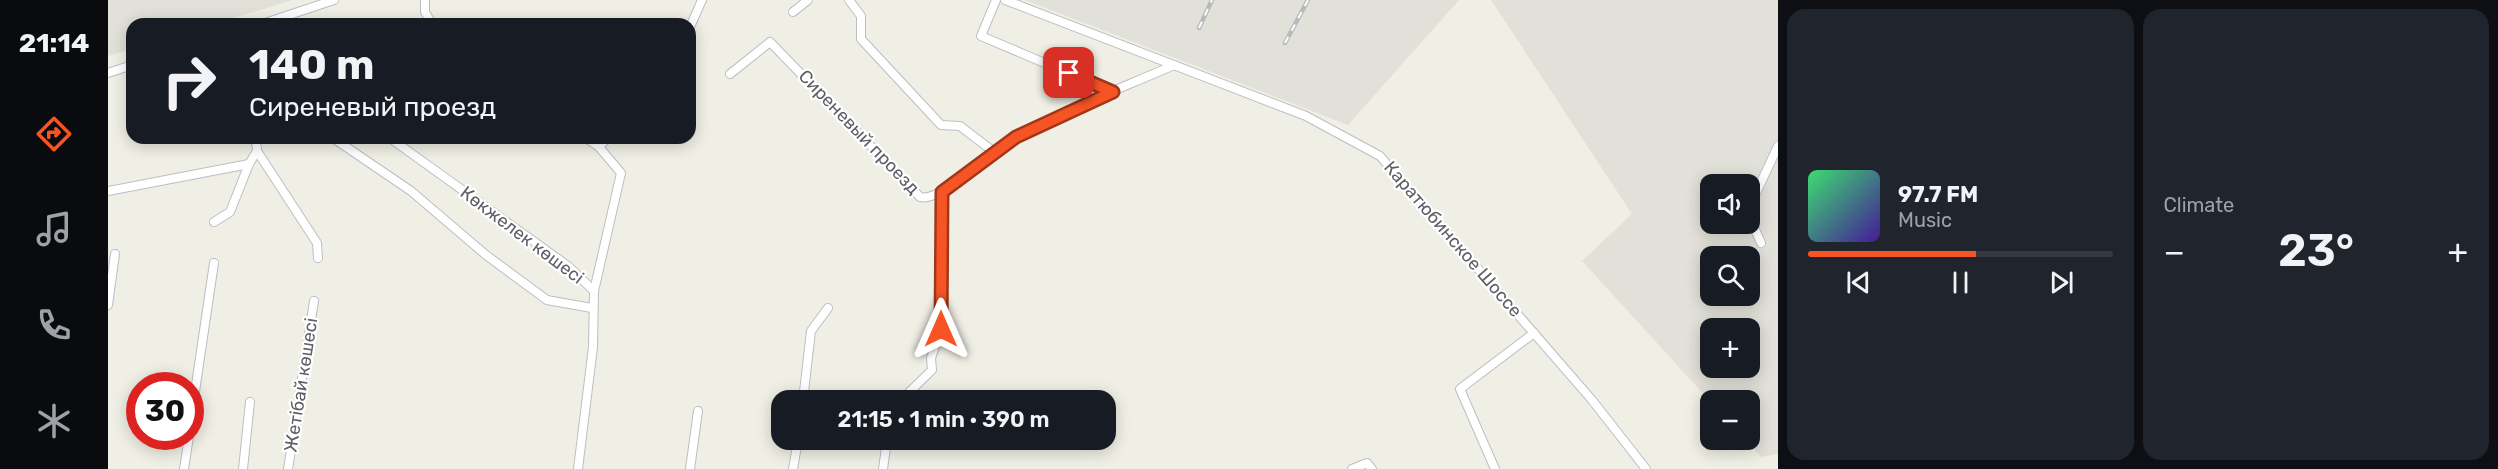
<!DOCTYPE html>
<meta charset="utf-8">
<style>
:root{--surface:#171b24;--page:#20242c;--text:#f1f3f6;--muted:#9ea1a6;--line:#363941;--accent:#f75425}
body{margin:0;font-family:Rubik,sans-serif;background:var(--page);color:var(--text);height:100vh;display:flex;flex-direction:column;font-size:22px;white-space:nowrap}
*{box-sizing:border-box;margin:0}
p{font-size:20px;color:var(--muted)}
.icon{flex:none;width:33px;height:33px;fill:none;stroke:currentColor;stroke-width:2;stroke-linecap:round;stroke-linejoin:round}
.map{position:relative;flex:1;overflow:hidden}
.details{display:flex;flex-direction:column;gap:9px;padding:9px;background:#0d0f14;width:720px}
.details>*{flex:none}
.guide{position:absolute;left:18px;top:18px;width:570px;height:126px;border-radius:18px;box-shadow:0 3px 15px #0003;background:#171b24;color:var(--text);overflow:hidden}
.buttons{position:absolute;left:1592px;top:174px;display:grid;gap:12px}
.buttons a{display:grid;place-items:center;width:60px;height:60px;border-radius:12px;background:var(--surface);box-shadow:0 3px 15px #0003;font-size:30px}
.speed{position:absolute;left:18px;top:372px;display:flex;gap:12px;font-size:30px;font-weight:700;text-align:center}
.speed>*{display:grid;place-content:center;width:78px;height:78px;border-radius:50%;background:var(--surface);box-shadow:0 3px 15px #0003;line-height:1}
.speed .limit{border:9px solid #d22;background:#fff;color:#111}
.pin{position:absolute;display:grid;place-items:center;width:51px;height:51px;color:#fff;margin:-26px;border-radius:12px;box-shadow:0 3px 9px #0006}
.me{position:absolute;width:66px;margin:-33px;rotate:0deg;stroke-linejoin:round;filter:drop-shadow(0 0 4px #0008)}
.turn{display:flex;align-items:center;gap:21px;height:126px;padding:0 24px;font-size:27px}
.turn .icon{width:78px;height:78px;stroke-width:2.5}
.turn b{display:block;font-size:42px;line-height:51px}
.big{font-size:45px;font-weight:600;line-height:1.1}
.details .tile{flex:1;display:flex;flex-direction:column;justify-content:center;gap:9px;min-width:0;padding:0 21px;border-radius:18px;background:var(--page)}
.song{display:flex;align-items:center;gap:18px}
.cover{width:72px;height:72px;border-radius:9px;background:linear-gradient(135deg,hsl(140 70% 55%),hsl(260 70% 35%))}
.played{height:6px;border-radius:3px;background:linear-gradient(90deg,var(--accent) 55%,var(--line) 55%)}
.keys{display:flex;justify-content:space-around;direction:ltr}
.heat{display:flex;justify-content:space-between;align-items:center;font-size:33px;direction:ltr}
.details .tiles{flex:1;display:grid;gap:9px;grid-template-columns:repeat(2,1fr)}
.trip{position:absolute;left:663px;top:390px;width:345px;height:60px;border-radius:18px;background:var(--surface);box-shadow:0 3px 15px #0003;font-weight:600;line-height:60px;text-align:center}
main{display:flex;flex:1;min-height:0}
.dock{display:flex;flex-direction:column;width:108px;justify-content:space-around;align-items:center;background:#090b0e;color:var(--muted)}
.dock .icon{width:42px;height:42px}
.dock .on{color:var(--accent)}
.dock b{font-size:27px;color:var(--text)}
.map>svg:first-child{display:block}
.industrial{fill:#e1e1d9;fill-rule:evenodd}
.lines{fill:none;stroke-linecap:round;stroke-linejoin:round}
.minor-casing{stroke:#bcbec5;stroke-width:10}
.minor{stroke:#fff;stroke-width:8}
.rail-casing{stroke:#b8b9ba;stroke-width:4.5}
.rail{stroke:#fff;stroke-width:2;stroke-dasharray:7;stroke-linecap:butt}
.route-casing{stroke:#a13718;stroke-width:15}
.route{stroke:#f75425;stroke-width:10}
.labels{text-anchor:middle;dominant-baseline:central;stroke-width:4.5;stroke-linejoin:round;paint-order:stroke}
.street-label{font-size:18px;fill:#5d6067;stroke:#fff}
</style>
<main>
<nav class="dock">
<b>21:14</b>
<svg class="icon on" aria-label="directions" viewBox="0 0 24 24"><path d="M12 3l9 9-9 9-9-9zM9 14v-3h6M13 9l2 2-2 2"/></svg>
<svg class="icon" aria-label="music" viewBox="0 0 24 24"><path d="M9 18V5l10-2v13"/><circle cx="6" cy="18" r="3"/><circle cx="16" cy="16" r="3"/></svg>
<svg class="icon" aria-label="phone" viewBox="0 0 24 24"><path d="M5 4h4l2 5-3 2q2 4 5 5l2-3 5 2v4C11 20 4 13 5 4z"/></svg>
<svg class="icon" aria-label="climate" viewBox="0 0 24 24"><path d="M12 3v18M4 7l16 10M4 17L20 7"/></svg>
</nav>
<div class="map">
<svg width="1670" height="469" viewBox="0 0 1670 469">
<rect width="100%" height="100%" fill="#f0efe5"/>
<g class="industrial">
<path d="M0,0H185L106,24H24V49L0,56Z"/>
<path d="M917,0H1351L1240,125Z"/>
<path d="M1383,0H1670V454L1653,457L1637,440H1641V400L1602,401L1474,261L1524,214ZM1602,184H1641V224H1602ZM1602,256H1641V296H1602ZM1602,328H1641V368H1602Z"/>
</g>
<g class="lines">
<g class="minor-casing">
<g id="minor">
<path d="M317,0V12L324,24"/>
<path d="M741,0L753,16V39L833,125L852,126L886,152"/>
<path d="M888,0L873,36L1005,92"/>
<path d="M897,0L1198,116L1272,156L1484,400L1538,469"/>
<path d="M685,12L700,0"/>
<path d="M154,24L226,0"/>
<path d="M582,27L594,0"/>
<path d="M0,73L24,65"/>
<path d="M622,74L662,42L812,197C830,202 870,164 885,153C935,117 1007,91 1064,66"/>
<path d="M225,138L303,191L378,255L439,300L484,308"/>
<path d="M282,138L460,266L486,291L485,347L470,469"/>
<path d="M478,138L491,147L513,173L486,291"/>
<path d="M491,147L499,138"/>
<path d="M149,151L209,243L210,258"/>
<path d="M0,191L141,164"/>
<path d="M1641,208L1670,146"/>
<path d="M1641,216L1653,243"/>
<path d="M106,222L122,212L141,164L149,151L148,138"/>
<path d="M0,305L7,254"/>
<path d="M695,400L703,331L720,308"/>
<path d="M793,400L824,370L823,358L833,329L834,192"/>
<path d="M82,425L106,263"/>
<path d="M76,469L81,436"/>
<path d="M135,469L142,402"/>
<path d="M180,469L206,301"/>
<path d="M582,469L590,411"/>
<path d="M685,469L690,440"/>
<path d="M775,469L779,440"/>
<path d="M1244,469L1259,463L1264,469"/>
<path d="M1387,469L1352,389L1426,333"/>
</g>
</g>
<use href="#minor" class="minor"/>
<g class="rail-casing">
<g id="rail">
<path d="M1091,28L1104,0"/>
<path d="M1177,43L1200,0"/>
</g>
</g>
<use href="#rail" class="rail"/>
</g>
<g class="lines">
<g class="route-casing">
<path id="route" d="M833,329L834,192L908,137L1005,92L961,73"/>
</g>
<use href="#route" class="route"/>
</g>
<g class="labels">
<g class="street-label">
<text transform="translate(751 132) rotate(46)">Сиреневый проезд</text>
<text transform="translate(414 235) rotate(37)">Көкжелек көшесі</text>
<text transform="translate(1345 239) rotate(49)">Каратюбинское Шоссе</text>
<text transform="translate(193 385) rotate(-81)">Жетібай көшесі</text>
</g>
</g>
</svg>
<div class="buttons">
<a><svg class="icon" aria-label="sound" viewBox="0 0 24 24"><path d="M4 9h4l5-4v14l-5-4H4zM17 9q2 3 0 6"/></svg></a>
<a><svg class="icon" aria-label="search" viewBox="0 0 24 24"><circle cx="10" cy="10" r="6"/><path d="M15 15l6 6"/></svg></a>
<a>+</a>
<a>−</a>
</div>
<div class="speed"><div class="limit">30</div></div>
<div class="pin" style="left:961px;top:73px;background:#d93025"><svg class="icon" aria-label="arrive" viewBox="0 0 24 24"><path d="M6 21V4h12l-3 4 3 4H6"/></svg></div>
<svg class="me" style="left:833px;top:329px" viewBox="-20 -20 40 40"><path d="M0-17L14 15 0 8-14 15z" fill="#f75425" stroke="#fff" stroke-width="4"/></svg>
<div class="trip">21:15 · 1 min · 390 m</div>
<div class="guide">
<div class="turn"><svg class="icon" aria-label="right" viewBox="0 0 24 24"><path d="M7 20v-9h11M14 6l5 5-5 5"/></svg><div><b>140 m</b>Сиреневый проезд</div></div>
</div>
</div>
<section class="details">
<div class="tiles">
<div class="tile">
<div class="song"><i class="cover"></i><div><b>97.7 FM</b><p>Music</p></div></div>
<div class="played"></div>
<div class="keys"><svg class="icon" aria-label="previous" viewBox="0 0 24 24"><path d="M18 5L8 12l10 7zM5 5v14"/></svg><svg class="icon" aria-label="pause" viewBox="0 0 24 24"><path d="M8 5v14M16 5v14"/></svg><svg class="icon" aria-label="next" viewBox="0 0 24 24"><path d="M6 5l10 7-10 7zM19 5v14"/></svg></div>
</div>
<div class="tile"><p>Climate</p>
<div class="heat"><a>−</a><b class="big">23°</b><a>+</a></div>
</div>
</div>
</section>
</main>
